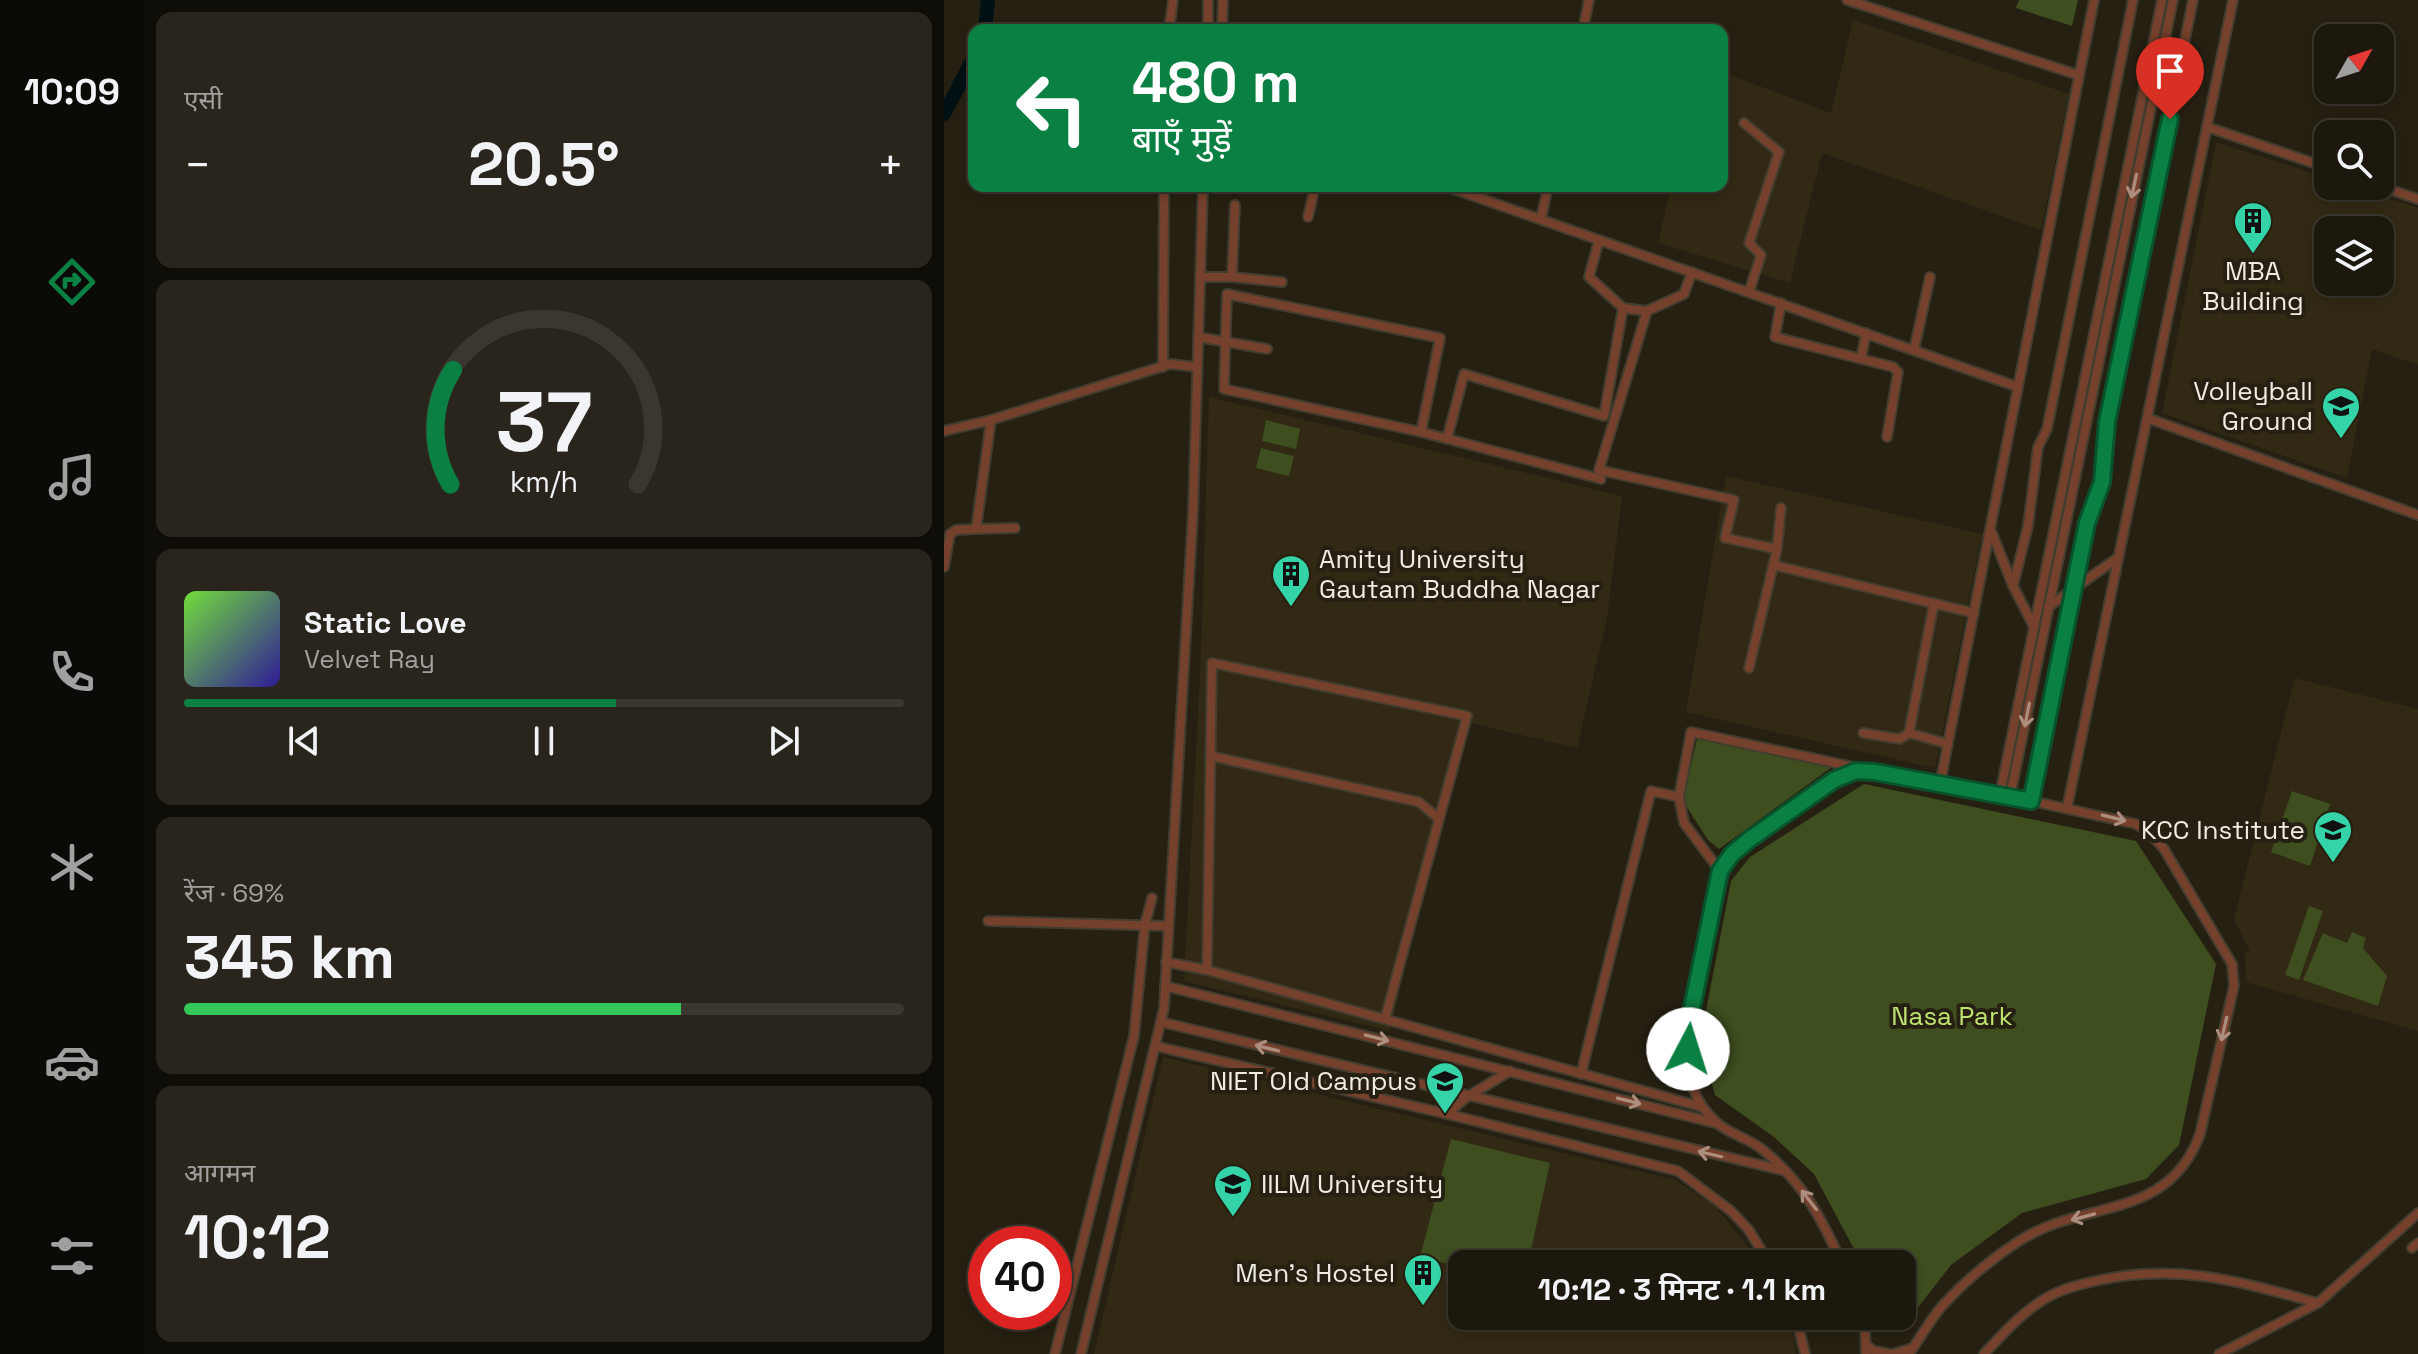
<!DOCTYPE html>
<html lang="hi">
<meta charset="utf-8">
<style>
:root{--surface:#1c180e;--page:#29251c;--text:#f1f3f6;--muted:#a0a09e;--line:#3a372e;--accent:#0b8043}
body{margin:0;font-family:"Space Grotesk","Noto Sans Devanagari",sans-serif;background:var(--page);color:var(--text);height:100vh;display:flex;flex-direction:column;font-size:30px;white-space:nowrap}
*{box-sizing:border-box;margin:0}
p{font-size:26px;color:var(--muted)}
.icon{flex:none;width:44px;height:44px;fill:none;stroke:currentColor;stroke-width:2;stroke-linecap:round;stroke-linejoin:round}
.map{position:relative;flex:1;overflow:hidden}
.sheet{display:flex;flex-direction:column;gap:12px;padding:12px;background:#0f0d08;width:800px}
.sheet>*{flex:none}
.top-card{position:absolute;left:24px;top:24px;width:760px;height:168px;border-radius:16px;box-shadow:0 4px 12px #0003,0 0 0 2px var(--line);background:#0b8043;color:#fff;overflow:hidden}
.needle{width:52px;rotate:51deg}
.tools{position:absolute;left:1370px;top:24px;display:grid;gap:16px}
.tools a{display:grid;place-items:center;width:80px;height:80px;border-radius:16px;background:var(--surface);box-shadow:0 4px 12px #0003,0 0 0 2px var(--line);font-size:40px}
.speed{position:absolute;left:24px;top:1226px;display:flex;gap:16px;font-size:40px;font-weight:700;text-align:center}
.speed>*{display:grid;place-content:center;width:104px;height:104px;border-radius:50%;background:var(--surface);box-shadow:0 4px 12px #0003,0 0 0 2px var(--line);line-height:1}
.speed .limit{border:12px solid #d22;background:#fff;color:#111}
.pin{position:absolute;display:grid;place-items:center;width:68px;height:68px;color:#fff;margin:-82px -34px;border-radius:50% 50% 50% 0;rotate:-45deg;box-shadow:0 0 8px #0007}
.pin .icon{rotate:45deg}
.me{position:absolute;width:88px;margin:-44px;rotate:5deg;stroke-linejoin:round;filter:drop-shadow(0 0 6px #0008)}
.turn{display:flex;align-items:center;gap:28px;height:168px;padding:0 32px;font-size:36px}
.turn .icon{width:104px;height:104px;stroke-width:2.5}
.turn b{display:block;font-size:56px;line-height:68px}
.big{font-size:60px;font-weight:600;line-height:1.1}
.sheet .tile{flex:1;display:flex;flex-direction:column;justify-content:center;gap:12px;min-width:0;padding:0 28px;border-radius:16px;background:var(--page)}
.sheet .dial{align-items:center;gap:0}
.dial svg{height:208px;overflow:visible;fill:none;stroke:var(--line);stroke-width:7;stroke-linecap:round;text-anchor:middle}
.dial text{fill:var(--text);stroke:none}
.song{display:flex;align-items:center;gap:24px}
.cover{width:96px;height:96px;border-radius:12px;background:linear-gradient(135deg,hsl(100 70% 55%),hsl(250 70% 35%))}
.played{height:8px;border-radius:4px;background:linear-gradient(90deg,var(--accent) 60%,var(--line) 60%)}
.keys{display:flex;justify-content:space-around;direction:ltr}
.heat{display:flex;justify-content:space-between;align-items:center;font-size:44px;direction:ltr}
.charge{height:12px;border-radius:6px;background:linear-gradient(90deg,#34c759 69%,var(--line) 0)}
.trip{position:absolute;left:504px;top:1250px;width:468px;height:80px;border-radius:16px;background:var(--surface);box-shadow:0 4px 12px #0003,0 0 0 2px var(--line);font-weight:600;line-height:80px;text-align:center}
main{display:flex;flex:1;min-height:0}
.tab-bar{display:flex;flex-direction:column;width:144px;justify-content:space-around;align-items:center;background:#0b0a06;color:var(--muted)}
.tab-bar .icon{width:56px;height:56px}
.tab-bar .current{color:var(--accent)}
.tab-bar b{font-size:36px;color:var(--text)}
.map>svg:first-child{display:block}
.built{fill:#312914;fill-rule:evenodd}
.green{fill:#3e4e1f}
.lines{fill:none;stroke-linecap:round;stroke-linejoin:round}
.river{stroke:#011012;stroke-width:14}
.minor-casing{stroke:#423d2f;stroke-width:12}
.minor{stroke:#76412c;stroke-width:8}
.oneway{stroke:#ad8e7e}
.route-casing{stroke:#07532c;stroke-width:20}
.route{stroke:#0b8043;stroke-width:14}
.labels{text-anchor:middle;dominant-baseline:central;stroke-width:8;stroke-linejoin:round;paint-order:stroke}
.poi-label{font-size:26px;fill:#f0ece3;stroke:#262012;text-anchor:end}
.park-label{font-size:26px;fill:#bde370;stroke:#262012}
</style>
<main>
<nav class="tab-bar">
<b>10:09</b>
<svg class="icon current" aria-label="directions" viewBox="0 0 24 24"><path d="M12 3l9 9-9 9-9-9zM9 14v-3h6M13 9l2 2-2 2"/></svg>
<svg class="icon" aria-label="music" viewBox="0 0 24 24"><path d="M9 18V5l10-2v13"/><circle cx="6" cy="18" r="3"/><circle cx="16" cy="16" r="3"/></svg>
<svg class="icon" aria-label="phone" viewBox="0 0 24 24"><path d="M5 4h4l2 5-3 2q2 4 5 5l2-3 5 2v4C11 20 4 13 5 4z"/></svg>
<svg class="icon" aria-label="climate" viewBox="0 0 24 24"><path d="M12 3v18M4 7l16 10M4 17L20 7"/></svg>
<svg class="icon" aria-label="car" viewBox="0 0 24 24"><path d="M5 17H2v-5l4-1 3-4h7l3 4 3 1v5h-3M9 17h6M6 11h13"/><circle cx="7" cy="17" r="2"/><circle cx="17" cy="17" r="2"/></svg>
<svg class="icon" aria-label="filters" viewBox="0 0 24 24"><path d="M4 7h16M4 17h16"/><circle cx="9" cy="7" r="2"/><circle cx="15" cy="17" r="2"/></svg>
</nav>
<section class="sheet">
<div class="tile"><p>एसी</p>
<div class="heat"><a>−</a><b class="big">20.5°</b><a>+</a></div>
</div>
<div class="tile dial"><svg viewBox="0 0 100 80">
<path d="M14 69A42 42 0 1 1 86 69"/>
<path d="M14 69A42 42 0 0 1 15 25" stroke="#0b8043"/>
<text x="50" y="56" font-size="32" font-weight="700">37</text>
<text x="50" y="72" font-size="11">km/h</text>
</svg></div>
<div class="tile">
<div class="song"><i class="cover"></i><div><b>Static Love</b><p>Velvet Ray</p></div></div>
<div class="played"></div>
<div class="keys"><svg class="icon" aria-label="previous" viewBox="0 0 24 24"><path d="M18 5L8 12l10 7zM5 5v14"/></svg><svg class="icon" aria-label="pause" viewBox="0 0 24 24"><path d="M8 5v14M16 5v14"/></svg><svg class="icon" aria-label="next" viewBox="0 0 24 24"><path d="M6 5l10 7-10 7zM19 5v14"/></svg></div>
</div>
<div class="tile"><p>रेंज · 69%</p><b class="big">345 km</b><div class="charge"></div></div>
<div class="tile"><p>आगमन</p><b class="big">10:12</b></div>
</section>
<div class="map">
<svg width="1474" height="1354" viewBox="0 0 1474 1354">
<rect width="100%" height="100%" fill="#262012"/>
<g class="built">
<path d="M909,20L1125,94L1097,230L878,153L846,283L714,243L727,186H778V72L887,113Z"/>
<path d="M1272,142L1384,178V186H1407L1474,208V365L1428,349L1403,478L1218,413ZM1384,230H1436V282H1384Z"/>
<path d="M265,397L678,496L663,618L633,748L519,721L446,1031L240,981L257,657Z"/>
<path d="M782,476L1038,534L991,768L742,712Z"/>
<path d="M1351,678L1474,709V1031L1302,982L1301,953L1306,951L1290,919Z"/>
<path d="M219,1057L731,1180L770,1205L801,1243L814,1264H518V1316H841L850,1337L852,1354H150Z"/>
</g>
<g class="green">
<path d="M1075,0H1134L1128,26L1072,8Z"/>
<path d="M322,420L356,429L352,449L318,441Z"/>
<path d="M317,448L350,456L345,476L312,468Z"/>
<path d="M753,739L888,767L775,849L764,840L739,801Z"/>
<path d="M920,784L1192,841L1272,964L1235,1145L1202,1179L1078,1213L1007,1265L958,1328L946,1327L941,1316H958V1264H918L870,1174L830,1137L771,1095L756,1042L787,881L806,857Z"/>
<path d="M1348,791L1386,804L1366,866L1327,852Z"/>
<path d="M1365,906L1379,911L1355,980L1341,975Z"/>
<path d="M1408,932L1422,938L1419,948L1443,976L1434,1006L1359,980L1379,933L1403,943Z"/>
<path d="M507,1139L606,1163L584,1264H518V1267L476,1257Z"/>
</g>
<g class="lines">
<g class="river">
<path d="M41,30L44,0"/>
<path d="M0,114L30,57"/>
</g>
<g class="minor-casing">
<g id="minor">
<path d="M903,0L1134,75"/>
<path d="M225,30L229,0"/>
<path d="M264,30V0"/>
<path d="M278,30L279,0"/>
<path d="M400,30L401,28"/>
<path d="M639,30L645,0"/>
<path d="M800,123L835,152L805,243L817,255L805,292"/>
<path d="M1263,127L1384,168"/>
<path d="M501,186L1074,387"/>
<path d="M1435,186L1474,199"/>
<path d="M364,217L371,186"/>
<path d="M597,219L604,186"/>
<path d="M655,240L645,277L679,308L703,311L740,294L748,272"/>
<path d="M256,277H288L338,282"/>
<path d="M288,277L291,205"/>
<path d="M837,303L831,337L949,367L954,372L943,437"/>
<path d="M703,311L655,470L790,500L781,538L833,549L805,668"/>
<path d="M254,337L323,349"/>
<path d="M970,350L986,277"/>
<path d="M917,359L922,333"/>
<path d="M219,367L220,186"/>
<path d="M1203,418L1474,515"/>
<path d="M47,420L32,529L71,528"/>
<path d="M0,431L47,420L226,364L253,367"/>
<path d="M477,432L496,338L283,294L280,389L477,432L657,479"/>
<path d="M503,439L520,374L660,416L679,308"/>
<path d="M1048,533L1069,586L1090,627"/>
<path d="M833,549L837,508"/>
<path d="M829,565L1030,613"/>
<path d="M0,567L6,534L12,530L32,529"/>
<path d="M1069,586L1084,526L1094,447L1103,429L1189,0"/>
<path d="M1104,607L1172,559"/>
<path d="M919,733L956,739L965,733L1004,744"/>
<path d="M965,733L990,603"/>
<path d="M267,756L475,802L495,819"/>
<path d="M996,784L1150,0"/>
<path d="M1056,794L1218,0"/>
<path d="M1066,797L1229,0"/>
<path d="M1087,801L1143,523L1158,482L1163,422L1249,0"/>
<path d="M1123,808L1289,0"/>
<path d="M776,871L740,823L735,797L747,732L919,769"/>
<path d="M44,921L224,926"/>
<path d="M222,962L263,970L758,1107"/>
<path d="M263,970L268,663L523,716L441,1019"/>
<path d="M221,986L771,1123"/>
<path d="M217,1022L842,1171"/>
<path d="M211,1046L503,1114L734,1171L787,1211L804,1229L826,1264"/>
<path d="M637,1074L707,791L735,797"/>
<path d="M503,1114L523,1097L566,1071"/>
<path d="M1468,1248L1474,1243"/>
<path d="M898,1264C878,1219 859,1182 819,1150C805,1138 786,1135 772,1122C762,1113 753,1101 749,1087C732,1036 763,925 776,871L788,854L806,839L890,780L912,771L931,772L1056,794L1192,824L1205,832L1220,849L1288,964L1290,986L1256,1134C1224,1222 1139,1199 1075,1241C1049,1258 1021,1281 1000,1304C987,1318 976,1338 965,1354"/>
<path d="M852,1316L861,1354"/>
<path d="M916,1316L921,1330L922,1354"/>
<path d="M922,1345L930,1351L946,1354"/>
<path d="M111,1354L190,1036L201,924L208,898"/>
<path d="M137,1354L220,1008L249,512L259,186"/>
<path d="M949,1354L969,1348"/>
<path d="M1040,1354C1058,1335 1076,1314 1099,1300C1116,1289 1137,1284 1156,1280C1237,1263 1297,1282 1374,1303"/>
<path d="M1275,1354L1374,1303L1474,1213"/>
</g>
</g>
<use href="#minor" class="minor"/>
</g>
<defs><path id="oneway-shaft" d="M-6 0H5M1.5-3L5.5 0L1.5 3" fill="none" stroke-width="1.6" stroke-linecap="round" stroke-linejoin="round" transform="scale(2)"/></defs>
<g class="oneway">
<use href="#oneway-shaft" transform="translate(1190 186) rotate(102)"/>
<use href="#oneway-shaft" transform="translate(1083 715) rotate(101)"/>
<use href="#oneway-shaft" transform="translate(1170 818) rotate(14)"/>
<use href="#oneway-shaft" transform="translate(1280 1029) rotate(103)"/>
<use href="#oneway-shaft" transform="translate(433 1038) rotate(14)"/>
<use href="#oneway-shaft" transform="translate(323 1048) rotate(-166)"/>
<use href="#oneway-shaft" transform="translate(685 1101) rotate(14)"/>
<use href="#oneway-shaft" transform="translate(766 1154) rotate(-167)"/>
<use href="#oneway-shaft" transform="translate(865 1200) rotate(-128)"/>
<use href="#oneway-shaft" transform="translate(1139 1217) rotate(165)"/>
</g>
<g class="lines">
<g class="route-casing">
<path id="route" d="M744,1049L746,1018L776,871L788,854L806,839L890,780L912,771L931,772L1087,801L1143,523L1158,482L1163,422L1226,119"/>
</g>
<use href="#route" class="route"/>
</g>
<defs>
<g id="building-pin" transform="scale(2)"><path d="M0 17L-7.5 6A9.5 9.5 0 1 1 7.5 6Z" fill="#34d4a8" stroke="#262012"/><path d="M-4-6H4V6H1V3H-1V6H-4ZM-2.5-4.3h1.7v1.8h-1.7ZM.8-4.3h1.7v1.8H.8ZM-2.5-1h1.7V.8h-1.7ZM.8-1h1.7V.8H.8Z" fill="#111"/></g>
<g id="university-pin" transform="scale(2)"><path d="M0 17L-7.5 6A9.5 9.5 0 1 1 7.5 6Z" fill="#34d4a8" stroke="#262012"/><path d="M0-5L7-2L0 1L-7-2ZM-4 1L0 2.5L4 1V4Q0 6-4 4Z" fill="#111"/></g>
</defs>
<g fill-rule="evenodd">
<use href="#building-pin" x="1309" y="221"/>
<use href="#university-pin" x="1397" y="406"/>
<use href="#building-pin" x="347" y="574"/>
<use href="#university-pin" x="1389" y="830"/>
<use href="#university-pin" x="501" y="1081"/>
<use href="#university-pin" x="289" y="1184"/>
<use href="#building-pin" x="479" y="1273"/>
</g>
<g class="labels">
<g class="poi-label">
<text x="1309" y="271" text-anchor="middle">MBA<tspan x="1309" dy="30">Building</tspan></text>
<text x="1369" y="391">Volleyball<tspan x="1369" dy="30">Ground</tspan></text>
<text x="375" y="559" text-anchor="start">Amity University<tspan x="375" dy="30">Gautam Buddha Nagar</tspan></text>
<text x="1361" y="830">KCC Institute</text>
<text x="473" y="1081">NIET Old Campus</text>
<text x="317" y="1184" text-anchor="start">IILM University</text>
<text x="451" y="1273">Men's Hostel</text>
</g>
<g class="park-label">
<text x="1008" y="1016">Nasa Park</text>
</g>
</g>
</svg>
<div class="tools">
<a><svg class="needle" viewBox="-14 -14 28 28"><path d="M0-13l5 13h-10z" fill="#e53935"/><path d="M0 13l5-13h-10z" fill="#a0a09e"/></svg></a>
<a><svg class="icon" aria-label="search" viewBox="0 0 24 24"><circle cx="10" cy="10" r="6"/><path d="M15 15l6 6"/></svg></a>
<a><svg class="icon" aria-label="layers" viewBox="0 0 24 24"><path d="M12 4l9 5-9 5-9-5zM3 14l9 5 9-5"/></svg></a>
</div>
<div class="speed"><div class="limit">40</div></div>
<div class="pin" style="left:1226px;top:119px;background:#d93025"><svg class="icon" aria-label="arrive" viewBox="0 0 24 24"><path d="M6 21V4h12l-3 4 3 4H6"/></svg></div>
<svg class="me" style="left:744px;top:1049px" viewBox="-20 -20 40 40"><circle r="19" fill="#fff"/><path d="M0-13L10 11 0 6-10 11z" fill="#0b8043"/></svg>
<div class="trip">10:12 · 3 मिनट · 1.1 km</div>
<div class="top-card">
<div class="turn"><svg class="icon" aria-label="left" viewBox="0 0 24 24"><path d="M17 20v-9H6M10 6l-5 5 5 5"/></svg><div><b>480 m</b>बाएँ मुड़ें</div></div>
</div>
</div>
</main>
